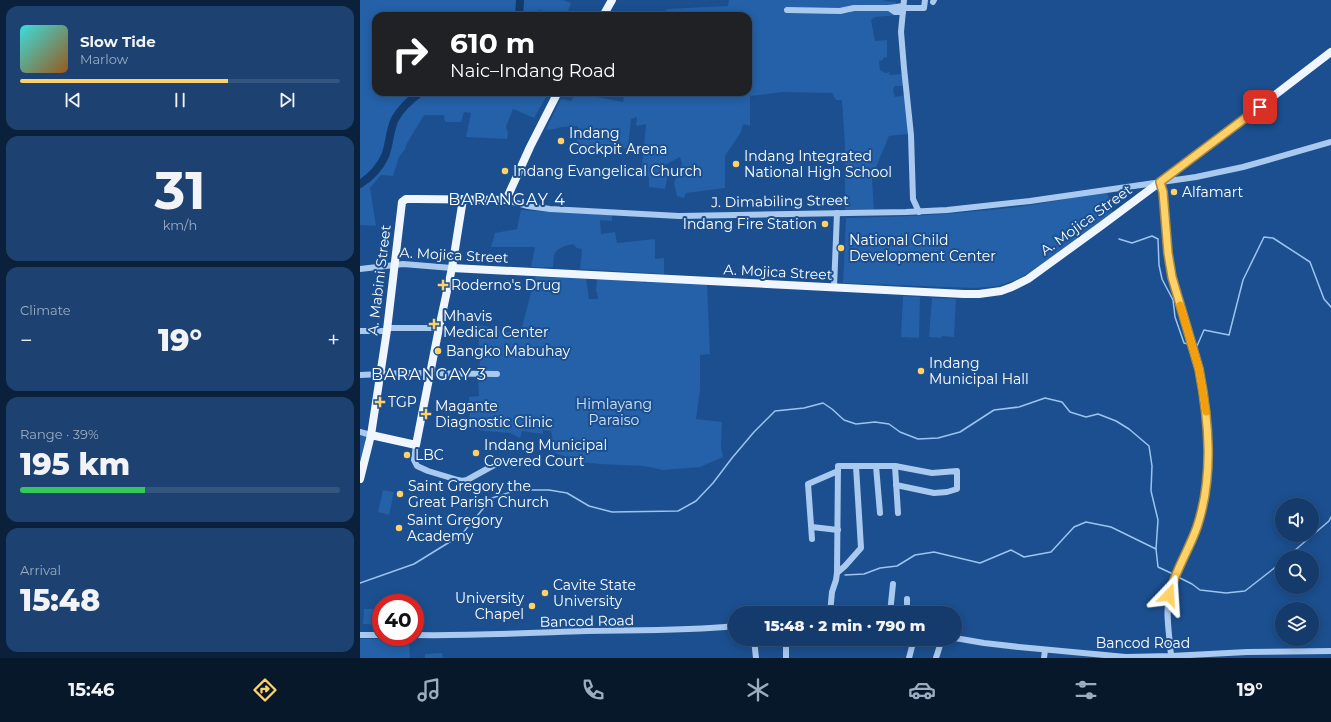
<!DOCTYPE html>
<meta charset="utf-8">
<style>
:root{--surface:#143b6b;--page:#1d4271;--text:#f1f3f6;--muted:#9dadc1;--line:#33557e;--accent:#ffd166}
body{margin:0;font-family:Montserrat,sans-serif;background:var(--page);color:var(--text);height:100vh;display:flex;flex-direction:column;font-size:15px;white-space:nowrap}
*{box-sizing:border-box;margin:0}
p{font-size:13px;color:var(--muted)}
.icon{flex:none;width:22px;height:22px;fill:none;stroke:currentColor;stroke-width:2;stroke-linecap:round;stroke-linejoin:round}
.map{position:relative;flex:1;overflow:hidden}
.details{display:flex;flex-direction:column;gap:6px;padding:6px;background:#0b203b;width:360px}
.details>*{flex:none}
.guide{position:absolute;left:12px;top:12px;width:380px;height:84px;border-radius:12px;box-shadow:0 2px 10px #0003,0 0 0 1px var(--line);background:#202124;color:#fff;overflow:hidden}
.controls{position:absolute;left:915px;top:498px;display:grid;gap:8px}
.controls a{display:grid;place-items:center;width:44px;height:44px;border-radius:50%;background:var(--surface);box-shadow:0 2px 10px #0003,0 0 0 1px var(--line);font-size:20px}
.speed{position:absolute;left:12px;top:594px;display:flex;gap:8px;font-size:20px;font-weight:700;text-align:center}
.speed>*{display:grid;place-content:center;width:52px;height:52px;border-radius:50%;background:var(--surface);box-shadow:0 2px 10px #0003,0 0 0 1px var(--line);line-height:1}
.speed .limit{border:6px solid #d22;background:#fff;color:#111}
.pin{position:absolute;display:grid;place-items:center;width:34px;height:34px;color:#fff;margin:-17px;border-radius:8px;box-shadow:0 2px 6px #0006}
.me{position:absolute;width:44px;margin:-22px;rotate:20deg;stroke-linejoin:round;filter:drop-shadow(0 0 3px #0008)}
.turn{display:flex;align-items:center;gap:14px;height:84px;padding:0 12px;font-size:18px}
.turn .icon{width:52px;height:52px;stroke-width:2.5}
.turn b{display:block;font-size:28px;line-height:34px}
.big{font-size:30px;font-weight:800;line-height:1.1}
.details .tile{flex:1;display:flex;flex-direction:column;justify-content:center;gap:6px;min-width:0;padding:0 14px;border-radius:12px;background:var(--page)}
.details .dial{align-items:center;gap:0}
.dial b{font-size:52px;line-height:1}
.song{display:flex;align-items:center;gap:12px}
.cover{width:48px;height:48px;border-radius:6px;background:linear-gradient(135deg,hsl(180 70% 55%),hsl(30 70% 35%))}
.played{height:4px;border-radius:2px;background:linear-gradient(90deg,var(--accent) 65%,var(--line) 65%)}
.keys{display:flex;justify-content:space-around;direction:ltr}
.heat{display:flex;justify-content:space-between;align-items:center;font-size:22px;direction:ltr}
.charge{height:6px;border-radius:3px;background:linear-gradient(90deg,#34c759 39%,var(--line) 0)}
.trip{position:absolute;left:368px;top:606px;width:234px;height:40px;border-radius:20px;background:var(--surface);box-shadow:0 2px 10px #0003,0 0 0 1px var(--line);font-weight:800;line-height:40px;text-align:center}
.tabs{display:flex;height:64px;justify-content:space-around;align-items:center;background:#08182b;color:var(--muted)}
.tabs .icon{width:28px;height:28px}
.tabs .on{color:var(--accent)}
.tabs b{font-size:18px;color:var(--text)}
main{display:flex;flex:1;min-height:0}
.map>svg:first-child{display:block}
.green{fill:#2461a8;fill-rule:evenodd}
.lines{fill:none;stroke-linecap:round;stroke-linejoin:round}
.stream{stroke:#9cc4f0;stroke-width:1.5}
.river{stroke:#123a6d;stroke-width:8}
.minor{stroke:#a9c9ee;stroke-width:6}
.major{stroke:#f0f6ff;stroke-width:8}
.route-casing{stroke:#a68842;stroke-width:10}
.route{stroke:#ffd166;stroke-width:7}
.slow{stroke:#f59e0b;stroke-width:7}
.poi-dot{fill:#ffd166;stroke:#1b4f8f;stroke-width:1.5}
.labels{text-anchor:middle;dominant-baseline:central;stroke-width:4;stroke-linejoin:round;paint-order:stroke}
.poi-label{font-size:14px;fill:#fff;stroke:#1b4f8f;text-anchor:start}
.street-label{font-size:14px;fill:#fff;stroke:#1b4f8f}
.park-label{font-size:14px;fill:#cfe3fa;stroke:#1b4f8f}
.quarter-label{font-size:16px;letter-spacing:1px;fill:#fff;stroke:#1b4f8f}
</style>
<main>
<section class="details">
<div class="tile">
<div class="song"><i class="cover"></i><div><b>Slow Tide</b><p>Marlow</p></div></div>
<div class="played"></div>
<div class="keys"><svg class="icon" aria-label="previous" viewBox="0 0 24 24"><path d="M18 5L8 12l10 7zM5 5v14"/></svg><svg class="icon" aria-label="pause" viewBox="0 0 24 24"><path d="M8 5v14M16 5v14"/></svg><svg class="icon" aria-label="next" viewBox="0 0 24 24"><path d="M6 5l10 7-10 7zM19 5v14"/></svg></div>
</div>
<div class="tile dial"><b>31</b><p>km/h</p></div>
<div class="tile"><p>Climate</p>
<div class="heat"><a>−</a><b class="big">19°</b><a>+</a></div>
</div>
<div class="tile"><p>Range · 39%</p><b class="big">195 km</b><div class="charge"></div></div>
<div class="tile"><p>Arrival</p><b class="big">15:48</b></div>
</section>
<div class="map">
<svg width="971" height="658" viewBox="0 0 971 658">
<rect width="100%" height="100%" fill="#1b4f8f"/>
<g class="green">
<path d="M0,0H203L211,3L206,16H193L192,12L178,10L177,16H16V92H189L174,118L153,109L146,127L148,133L147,139L106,137L111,113L104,112L101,122H85L84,115H64L46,145L45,149L39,157L33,176L21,175L10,188L16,226L0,225Z"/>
<path d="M369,0H524V1L536,2V4L529,6H518L491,7L481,10L461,8V13H488C494,8 514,9 522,9C527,9 529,11 534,8L539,11L538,15L515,17L511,20L515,41L527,40V57L523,58V60L519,61L520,70L525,73L529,72L530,75L542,74L544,86H535L533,90L535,97L545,95L548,134L529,136L516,167L515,176L512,179L514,210H485V146L482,100H476L472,93L423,92L390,96V126L383,124L381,132L365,156V188L326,193L324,198L317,196L314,183L322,164L320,157L305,165L308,174L305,189L289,187V177L281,176L286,124L276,126L277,117L271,119L268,148L217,151L218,127L217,126L202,127L189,130L186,129L201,99L211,101L217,92H224L232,96L263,102L265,92H388V16H306L307,9L368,6ZM424,7L442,8L445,13L441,12H427Z"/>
<path d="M747,191L753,214L677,268L658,279L638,286L615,288L483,283L486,218C543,217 600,214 657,207C687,203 717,197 747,191Z"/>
<path d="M161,210L190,212L252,215V221L240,220L241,234L255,232L257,243L295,239V259L304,258V274L220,269L222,249L217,248L213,244L205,246L197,250L194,255L193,267H171L175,247H131L135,233L157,229Z"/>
<path d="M175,277L226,278L229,299H238L237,292H236L237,279L283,280L284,283L287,282L347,284L350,354L340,355V390L336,419L362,422L361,446L363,457L340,467L303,470L284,466L239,464L222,462L195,453L191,431L183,430V434L162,431L160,438L150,433L125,431L110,428L109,397L119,396L118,377L120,372L118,325L139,329L140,331L143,332L161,331Z"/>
<path d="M543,296L560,297L559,338L541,337Z"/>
<path d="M572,298L596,299L594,337L582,336L581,338L569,337Z"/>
<path d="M0,435L6,436L0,464Z"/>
<path d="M23,490L34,492L29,515L18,512Z"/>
<path d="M4,609H21V625L3,624Z"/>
<path d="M0,639H49L50,658H0Z"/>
<path d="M82,653L83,658H65V654Z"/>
</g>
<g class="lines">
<g class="stream">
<path d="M759,239L772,243L792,236L798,239L799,265L802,279L813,300L815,317L824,343L828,344"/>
<path d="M837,346L844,330L869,335L883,280L904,237L913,238L950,262L964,299L971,307"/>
<path d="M927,557L969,521L971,517"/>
<path d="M485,575L504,574L520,568L537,566L555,555L574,552L620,563L651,550L664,557L691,552L714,527L726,522L751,527L796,549"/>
<path d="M816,576L832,584L840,590L866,593L885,591L922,562"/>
<path d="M0,583L54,564L101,535L132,498L157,490H189L207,493L229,506L252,512L318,511L336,501L353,483L372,458L394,432L415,411L444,408L463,403L472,409L484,420L496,424L515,422L529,424L540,432L558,439L578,438L600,432L634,410L659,407L685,398L702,402L710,412L726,417L738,414L756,421L769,429L789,446L792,466L791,491L798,520L796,549L798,567L813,574"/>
</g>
<g class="river">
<path d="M159,16L160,0"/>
<path d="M0,184C11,177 20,167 25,156C30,144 29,131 35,119C41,108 51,99 61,92"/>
</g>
<g class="minor">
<path d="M544,0L541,32L544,68L551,135L553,199L559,212"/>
<path d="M573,2L574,0"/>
<path d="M529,8L535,12H543"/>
<path d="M543,8H564L565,0"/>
<path d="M427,10L480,11L494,8H529L543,6"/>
<path d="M800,182L803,192L808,253L812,277L839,369C848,415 853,462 842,508C835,539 815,566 809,596C805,614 810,638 811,656"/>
<path d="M146,200L168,206L190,209L319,216L546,212L587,210L670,201L836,177L883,167L971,142"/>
<path d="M0,269L43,264L92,268"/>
<path d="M474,288L477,213"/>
<path d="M0,331H25L29,328H79"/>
<path d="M0,375L44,373L137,374"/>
<path d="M0,432L11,435"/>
<path d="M56,445L54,460L57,466L68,471L98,480L102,481L107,480L136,464"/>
<path d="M516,466L520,513"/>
<path d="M535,466L538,513"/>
<path d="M452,527L478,530"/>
<path d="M452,539L448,484L478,471"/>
<path d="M477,573L485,566L501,548L496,466"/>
<path d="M470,613L472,592L476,580L477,573L478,466H535L572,473L597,471V489L587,492L574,493L536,485"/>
<path d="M530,613L533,584"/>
<path d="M547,613V599"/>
<path d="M0,635H21"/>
<path d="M55,635C112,636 169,633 226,631C276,630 325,631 375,626"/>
<path d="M595,638L624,643L659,647L766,657L811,656L887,652L971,651"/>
<path d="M394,639L396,658"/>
<path d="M426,639V658"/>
<path d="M549,658L554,639"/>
<path d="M576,658L582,639"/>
<path d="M684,658L685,650"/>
</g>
<g class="major">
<path d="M243,16L252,0"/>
<path d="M92,268L604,294H619L641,291L652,287L668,279L741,226L855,141L971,52"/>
<path d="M11,435L56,445L79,328L92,268L103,199"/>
<path d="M0,479L11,435L27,330L42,202L46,199H57L146,200L170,147L198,92"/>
</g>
</g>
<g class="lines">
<g class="route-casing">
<path id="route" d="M809,595C815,571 829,550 837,527C854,476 849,421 839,369L812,277L808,253L803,192L800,182L900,107"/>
</g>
<use href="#route" class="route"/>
<path class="slow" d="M820,305L839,369L846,412"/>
</g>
<g class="poi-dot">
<circle cx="201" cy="141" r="4"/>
<circle cx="376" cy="164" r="4"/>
<circle cx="145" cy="171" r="4"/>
<circle cx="814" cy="192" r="4"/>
<circle cx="465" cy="224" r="4"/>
<circle cx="481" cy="248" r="4"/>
<path d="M81 279h4v4h4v4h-4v4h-4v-4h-4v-4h4z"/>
<path d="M72 318h4v4h4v4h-4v4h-4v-4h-4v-4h4z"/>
<circle cx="78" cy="351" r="4"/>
<circle cx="561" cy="371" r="4"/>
<path d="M18 396h4v4h4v4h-4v4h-4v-4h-4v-4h4z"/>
<path d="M64 408h4v4h4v4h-4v4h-4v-4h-4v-4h4z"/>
<circle cx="116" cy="453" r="4"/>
<circle cx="47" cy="455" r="4"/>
<circle cx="40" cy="494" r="4"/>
<circle cx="39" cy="528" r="4"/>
<circle cx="185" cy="593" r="4"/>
<circle cx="172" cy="606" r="4"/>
</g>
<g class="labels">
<g class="poi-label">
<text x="209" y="133">Indang<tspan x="209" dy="16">Cockpit Arena</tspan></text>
<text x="384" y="156">Indang Integrated<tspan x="384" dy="16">National High School</tspan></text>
<text x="153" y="171">Indang Evangelical Church</text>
<text x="822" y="192">Alfamart</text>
<text x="457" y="224" text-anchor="end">Indang Fire Station</text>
<text x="489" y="240">National Child<tspan x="489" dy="16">Development Center</tspan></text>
<text x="91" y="285">Roderno's Drug</text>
<text x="83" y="316">Mhavis<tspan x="83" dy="16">Medical Center</tspan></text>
<text x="86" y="351">Bangko Mabuhay</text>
<text x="569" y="363">Indang<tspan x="569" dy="16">Municipal Hall</tspan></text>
<text x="28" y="402">TGP</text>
<text x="75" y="406">Magante<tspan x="75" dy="16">Diagnostic Clinic</tspan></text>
<text x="124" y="445">Indang Municipal<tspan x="124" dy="16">Covered Court</tspan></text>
<text x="55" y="455">LBC</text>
<text x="48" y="486">Saint Gregory the<tspan x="48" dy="16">Great Parish Church</tspan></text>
<text x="47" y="520">Saint Gregory<tspan x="47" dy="16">Academy</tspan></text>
<text x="193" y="585">Cavite State<tspan x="193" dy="16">University</tspan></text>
<text x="164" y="598" text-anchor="end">University<tspan x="164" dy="16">Chapel</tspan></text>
</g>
<g class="street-label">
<text transform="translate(420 201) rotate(-1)">J. Dimabiling Street</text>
<text transform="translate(726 220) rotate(-36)">A. Mojica Street</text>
<text transform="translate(94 255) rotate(3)">A. Mojica Street</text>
<text transform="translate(418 272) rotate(3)">A. Mojica Street</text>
<text transform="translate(19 280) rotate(-83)">A. Mabini Street</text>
<text transform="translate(227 621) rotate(-1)">Bancod Road</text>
<text x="783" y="643">Bancod Road</text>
</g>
<g class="park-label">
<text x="254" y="404">Himlayang<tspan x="254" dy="16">Paraiso</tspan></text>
</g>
<g class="quarter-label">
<text x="147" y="199">BARANGAY 4</text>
<text x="69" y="374">BARANGAY 3</text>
</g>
</g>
</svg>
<div class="controls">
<a><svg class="icon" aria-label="sound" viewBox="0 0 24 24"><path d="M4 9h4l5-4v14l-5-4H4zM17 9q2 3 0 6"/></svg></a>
<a><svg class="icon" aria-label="search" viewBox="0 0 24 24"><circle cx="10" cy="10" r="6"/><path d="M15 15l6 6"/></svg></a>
<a><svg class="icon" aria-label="layers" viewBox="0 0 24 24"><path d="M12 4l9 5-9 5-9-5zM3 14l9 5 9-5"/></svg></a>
</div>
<div class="speed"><div class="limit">40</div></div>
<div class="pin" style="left:900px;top:107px;background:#d93025"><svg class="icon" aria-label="arrive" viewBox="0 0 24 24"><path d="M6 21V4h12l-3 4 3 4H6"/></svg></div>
<svg class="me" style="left:809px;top:595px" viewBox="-20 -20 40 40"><path d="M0-17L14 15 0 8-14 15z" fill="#ffd166" stroke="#fff" stroke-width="4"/></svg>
<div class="trip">15:48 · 2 min · 790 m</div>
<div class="guide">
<div class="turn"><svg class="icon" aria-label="right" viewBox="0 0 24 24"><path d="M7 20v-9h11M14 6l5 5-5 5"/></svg><div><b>610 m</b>Naic–Indang Road</div></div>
</div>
</div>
</main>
<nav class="tabs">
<b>15:46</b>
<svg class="icon on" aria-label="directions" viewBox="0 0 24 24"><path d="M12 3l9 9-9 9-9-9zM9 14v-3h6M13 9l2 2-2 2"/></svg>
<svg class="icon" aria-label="music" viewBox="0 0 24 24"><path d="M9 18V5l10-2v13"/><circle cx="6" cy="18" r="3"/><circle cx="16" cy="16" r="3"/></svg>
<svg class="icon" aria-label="phone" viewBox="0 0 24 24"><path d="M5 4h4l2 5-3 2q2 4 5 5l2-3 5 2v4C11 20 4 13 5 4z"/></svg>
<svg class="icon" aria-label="climate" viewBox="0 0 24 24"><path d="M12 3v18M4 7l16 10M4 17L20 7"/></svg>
<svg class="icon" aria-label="car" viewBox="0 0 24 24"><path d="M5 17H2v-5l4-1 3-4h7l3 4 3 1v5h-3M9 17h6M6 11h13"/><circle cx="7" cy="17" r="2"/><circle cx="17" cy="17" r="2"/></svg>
<svg class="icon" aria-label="filters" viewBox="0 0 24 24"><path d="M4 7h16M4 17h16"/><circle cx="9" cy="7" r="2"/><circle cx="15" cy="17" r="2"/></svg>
<b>19°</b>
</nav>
